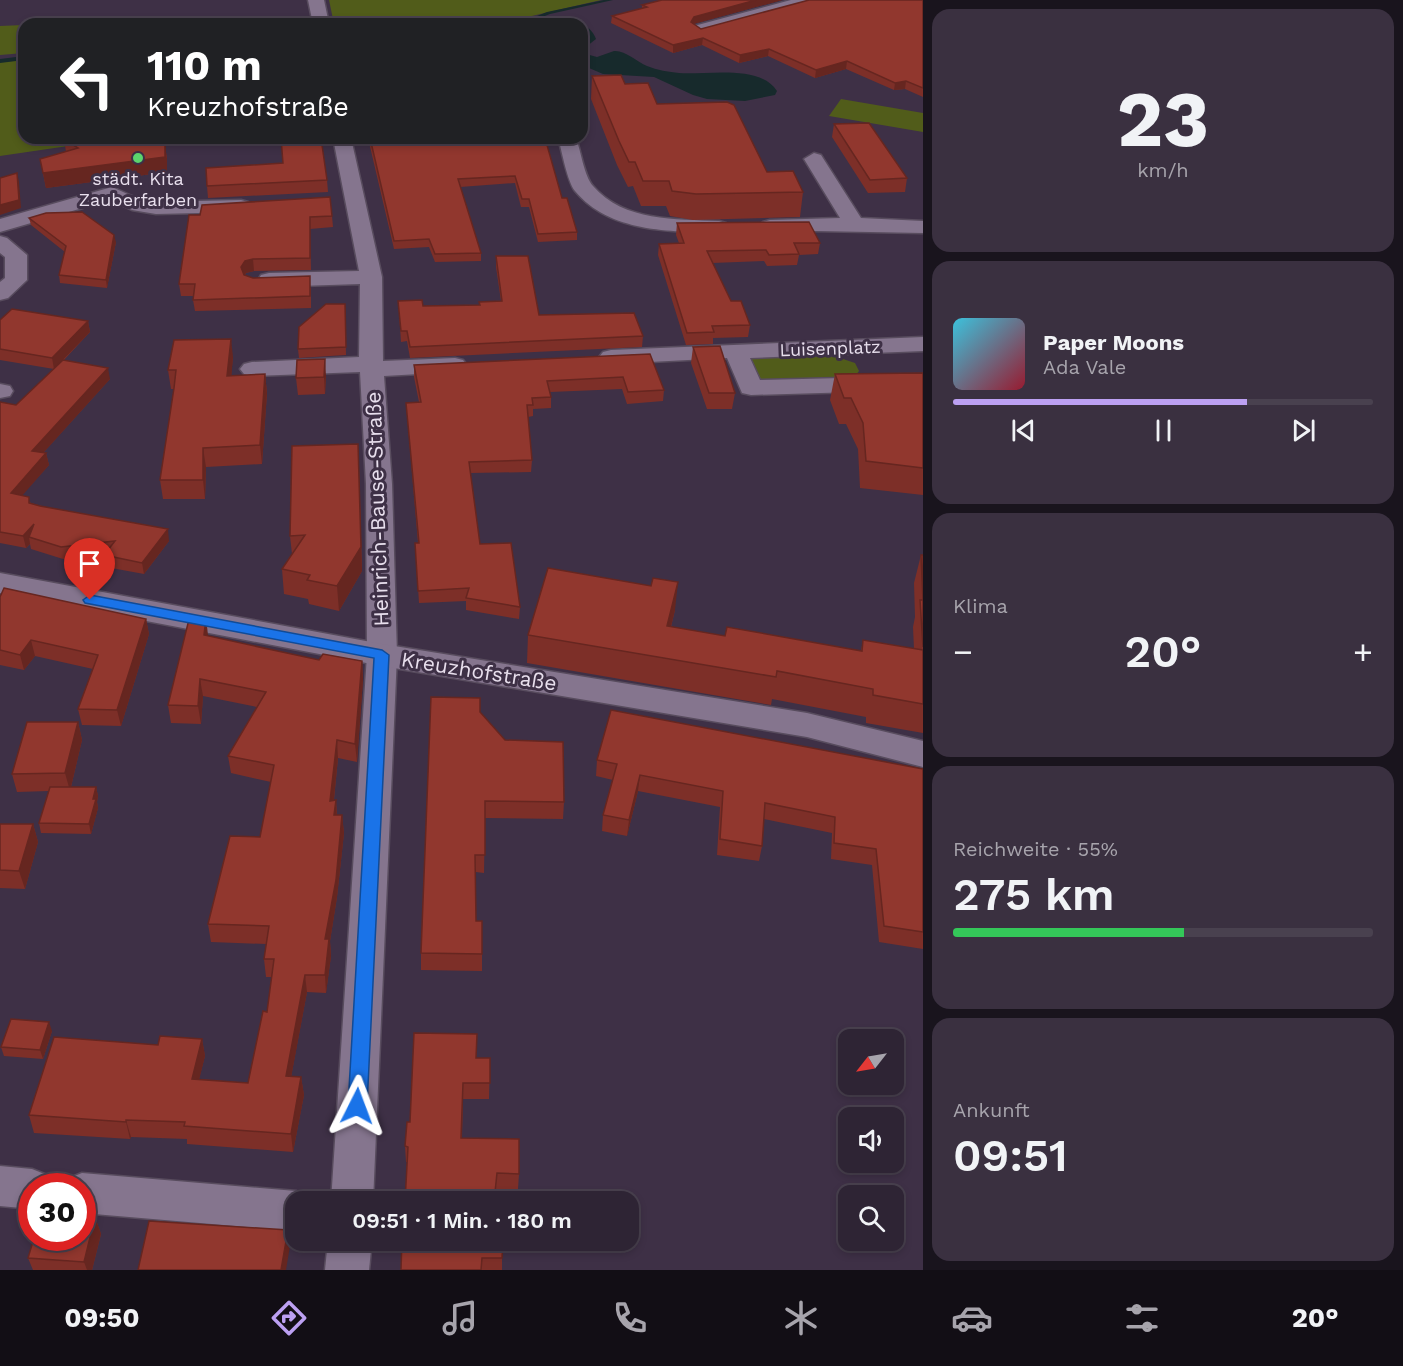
<!DOCTYPE html>
<html lang="de">
<meta charset="utf-8">
<style>
:root{--surface:#2e2434;--page:#3a3040;--text:#f1f3f6;--muted:#a7a4ac;--line:#49414f;--accent:#bca0f2}
body{margin:0;font-family:"Work Sans",sans-serif;background:var(--page);color:var(--text);height:100vh;display:flex;flex-direction:column;font-size:22px;white-space:nowrap}
*{box-sizing:border-box;margin:0}
p{font-size:20px;color:var(--muted)}
.icon{flex:none;width:33px;height:33px;fill:none;stroke:currentColor;stroke-width:2;stroke-linecap:round;stroke-linejoin:round}
.map{position:relative;flex:1;overflow:hidden}
.panel{display:flex;flex-direction:column;gap:9px;padding:9px;background:#19141d;width:480px}
.panel>*{flex:none}
.hud{position:absolute;left:18px;top:18px;width:570px;height:126px;border-radius:18px;box-shadow:0 3px 9px #0003,0 0 0 2px var(--line);background:#202124;color:#fff;overflow:hidden}
.needle{width:39px;rotate:239deg}
.fabs{position:absolute;left:838px;top:1029px;display:grid;gap:12px}
.fabs a{display:grid;place-items:center;width:66px;height:66px;border-radius:12px;background:var(--surface);box-shadow:0 3px 9px #0003,0 0 0 2px var(--line);font-size:30px}
.speed{position:absolute;left:18px;top:1173px;display:flex;gap:12px;font-size:30px;font-weight:700;text-align:center}
.speed>*{display:grid;place-content:center;width:78px;height:78px;border-radius:50%;background:var(--surface);box-shadow:0 3px 9px #0003,0 0 0 2px var(--line);line-height:1}
.speed .limit{border:9px solid #d22;background:#fff;color:#111}
.pin{position:absolute;display:grid;place-items:center;width:51px;height:51px;color:#fff;margin:-62px -26px;border-radius:50% 50% 50% 0;rotate:-45deg;box-shadow:0 0 6px #0007}
.pin .icon{rotate:45deg}
.me{position:absolute;width:66px;margin:-33px;rotate:3deg;stroke-linejoin:round;filter:drop-shadow(0 0 4px #0008)}
.turn{display:flex;align-items:center;gap:21px;height:126px;padding:0 30px;font-size:27px}
.turn .icon{width:78px;height:78px;stroke-width:2.5}
.turn b{display:block;font-size:42px;line-height:51px}
.big{font-size:45px;font-weight:600;line-height:1.1}
.panel .tile{flex:1;display:flex;flex-direction:column;justify-content:center;gap:9px;min-width:0;padding:0 21px;border-radius:18px;background:var(--page)}
.panel .dial{align-items:center;gap:0}
.dial b{font-size:78px;line-height:1}
.song{display:flex;align-items:center;gap:18px}
.cover{width:72px;height:72px;border-radius:9px;background:linear-gradient(135deg,hsl(190 70% 55%),hsl(350 70% 35%))}
.played{height:6px;border-radius:3px;background:linear-gradient(90deg,var(--accent) 70%,var(--line) 70%)}
.keys{display:flex;justify-content:space-around;direction:ltr}
.heat{display:flex;justify-content:space-between;align-items:center;font-size:33px;direction:ltr}
.charge{height:9px;border-radius:4px;background:linear-gradient(90deg,#34c759 55%,var(--line) 0)}
.trip{position:absolute;left:285px;top:1191px;width:354px;height:60px;border-radius:18px;background:var(--surface);box-shadow:0 3px 9px #0003,0 0 0 2px var(--line);font-weight:600;line-height:60px;text-align:center}
.tab-bar{display:flex;height:96px;justify-content:space-around;align-items:center;background:#120e15;color:var(--muted)}
.tab-bar .icon{width:42px;height:42px}
.tab-bar .selected{color:var(--accent)}
.tab-bar b{font-size:27px;color:var(--text)}
main{display:flex;flex:1;min-height:0}
.map>svg:first-child{display:block}
.green{fill:#515c1a}
.water{fill:#172a2c}
.lines{fill:none;stroke-linecap:round;stroke-linejoin:round}
.stream{fill:#172a2c;fill-rule:evenodd}
.minor-casing{stroke:#584c5e;stroke-width:3}
.tertiary-casing{stroke:#584c5e;stroke-width:3}
.minor{fill:#85758e;fill-rule:evenodd}
.tertiary{fill:#85758e;fill-rule:evenodd}
.wall{fill:#7d2f28}
.shaded-wall{fill:#662620}
.building{fill:#91372e;stroke:#662620;stroke-width:1.5}
.route{fill:#1a73e8;stroke:#114b97;stroke-width:1.5}
.poi-dot{fill:#5cd56d;stroke:#3e3046;stroke-width:2}
.labels{text-anchor:middle;dominant-baseline:central;stroke-width:6;stroke-linejoin:round;paint-order:stroke}
.far-poi-label{font-size:18px;fill:#e8dfed;stroke:#3e3046}
.far-street-label{font-size:18px;fill:#e8dfed;stroke:#3e3046}
.street-label{font-size:21px;fill:#e8dfed;stroke:#3e3046}
</style>
<main>
<div class="map">
<svg width="923" height="1270" viewBox="0 0 923 1270">
<rect width="100%" height="100%" fill="#3e3046"/>
<g class="green">
<path d="M329,0H601L497,24H334Z"/>
<path d="M297,16L299,24H87Z"/>
<path d="M24,25V53L0,55V26Z"/>
<path d="M24,60V138H123L0,156V62Z"/>
<path d="M841,99L923,113V132L829,116Z"/>
<path d="M828,354L855,363L859,371L853,379L763,385L747,357Z"/>
</g>
<g class="water">
<path d="M556,20C571,20 590,22 596,39L582,50V24H542Z"/>
<path d="M614,51C625,50 637,62 647,66C657,70 669,72 679,73C707,75 760,64 777,91L775,95L745,101L707,99L693,95L654,77L603,74L582,65V53L597,57Z"/>
</g>
<g class="lines">
<g class="stream">
<path d="M604,0H613L550,14L524,24H517L547,12Z"/>
<path d="M24,56V60L0,63V59Z"/>
</g>
<g class="minor-casing">
<g id="minor">
<path d="M308,0H324L329,24H313Z"/>
<path d="M791,0H817L815,3L700,34L692,29L694,26Z"/>
<path d="M333,138H351L382,277L383,361L455,358L463,360L467,365L463,370L455,372L384,376L392,484L397,655L373,1202H331L367,655L366,484L360,372L252,376L244,374L240,369L244,364L252,362L359,357L360,284L269,287L261,285L258,280L261,275L269,273L359,271Z"/>
<path d="M558,138H576C581,151 584,176 593,186C624,222 676,219 719,221L726,223L729,227L726,231L719,233C670,231 610,233 575,191C567,181 562,151 558,138Z"/>
<path d="M814,153L821,155L861,218L923,221V233L763,230L760,226L763,222L770,220L840,218L804,159Z"/>
<path d="M112,187L132,196L156,202L241,200L248,202L251,206L248,210L241,212L156,214L132,210L110,200L0,232V219Z"/>
<path d="M0,236L7,238L27,255V280L8,298L0,300V282L5,278V257L0,253Z"/>
<path d="M923,337V351L750,358L760,380L923,376V390L751,395L742,393L727,358L611,364L603,362L599,357L603,352L611,350Z"/>
<path d="M0,384L10,386L13,391L10,396L0,398Z"/>
<path d="M0,1166L32,1169L47,1175L52,1186H32V1209L0,1206Z"/>
<path d="M82,1173L296,1191L311,1197L313,1202H296V1231L82,1213V1186H64L67,1179Z"/>
<path d="M328,1240H372L369,1270H325Z"/>
</g>
</g>
<g class="tertiary-casing">
<path id="tertiary" d="M0,573L382,644L807,713L923,741V767L807,737L382,666L0,593Z"/>
</g>
<use href="#minor" class="minor"/>
<use href="#tertiary" class="tertiary"/>
</g>
<g class="wall">
<path d="M662,0H782L693,24L701,29L923,0V97L905,89L894,90L846,69L815,78L768,56L739,63L702,45L673,53L611,23L612,16L642,9V5Z"/>
<path d="M592,76L625,84L767,172L803,192L800,217L693,220L670,216L666,206H641L633,186L628,187L617,165L591,99Z"/>
<path d="M834,124L907,178L905,192L868,193L832,137Z"/>
<path d="M368,138H545L562,198L577,232V240L538,242L529,207H521L515,183L460,187L481,253V261L435,262L429,247L394,249Z"/>
<path d="M64,139L165,145L167,159V172L46,188L40,159L66,152Z"/>
<path d="M283,163L327,180L328,192L208,198L207,186Z"/>
<path d="M189,215L332,216L333,227L310,229L311,270L254,271L246,273L245,275L253,278L311,288V308L195,311L193,300L194,296H181L179,284Z"/>
<path d="M29,218L116,242L107,288L60,283L59,275L65,252L31,225Z"/>
<path d="M677,223L820,243L818,254L799,255L797,265L767,266L764,261L712,263L731,301L750,325L748,337L713,338V344L686,345L658,255L659,244L679,243L676,235Z"/>
<path d="M496,256L539,315L643,336L642,347L410,358L407,341L401,342L399,311L423,306L479,305V302L501,301L496,267Z"/>
<path d="M345,304L346,355L299,358L298,349Z"/>
<path d="M0,320L88,321L90,332L62,362L110,379L43,453H46L49,465L22,495L31,503L169,541L144,574L106,567L104,555V554L63,559L31,549L30,544L26,548L0,543V402L16,405L54,369L0,360Z"/>
<path d="M693,347L735,393L732,409H707L691,363Z"/>
<path d="M650,354L664,390L663,401L627,404L622,389L550,392L551,397V408L533,409V416L528,417L532,460L531,472L470,473L480,544L520,607L519,619L466,610V601L419,603L416,555L418,543L406,403L419,402L414,377V365Z"/>
<path d="M233,357L231,376L265,374L267,393L262,464L206,467L205,499H163L160,480L174,389H171L168,370Z"/>
<path d="M923,373V495L860,488L858,449L846,424H839L830,400L835,374Z"/>
<path d="M326,376L325,394L298,395L296,378Z"/>
<path d="M359,467L362,571L339,611L309,604L308,599L284,594L282,569L292,554L290,536Z"/>
<path d="M921,555H923V733L866,723V717L772,699L771,705L527,663L528,635L675,610L671,627L725,636L861,651L863,640L914,649L913,627L915,617L914,583Z"/>
<path d="M0,597L146,619L149,634L121,726L82,725L78,709L93,669L35,656L24,670L0,665Z"/>
<path d="M208,636L319,660L362,661L363,679L357,762L338,758L334,800H336L337,815H342L344,833L337,897L330,941L331,956L326,993L307,992L291,1077H301L304,1095L293,1152L187,1144V1139L131,1137L130,1139L34,1133L29,1115L158,1045L202,1039L205,1056L199,1079L248,1083L267,1012L272,977H266L264,959L266,944L211,942L208,924L260,837L271,782L231,773L228,756L257,707L203,696L201,724L171,723L168,705Z"/>
<path d="M480,712L505,740L564,802L563,819L485,818L484,873L476,872V921H482V971L421,970V953Z"/>
<path d="M78,722L82,740L71,787H96L98,796L97,802L98,808L91,834L41,833L39,823L49,791L17,792L12,774Z"/>
<path d="M597,760L923,769V949L879,942L872,865L831,859L832,833L764,819L762,846L759,861L717,855L720,807L638,791L627,836L602,831L603,815L613,780L596,776Z"/>
<path d="M0,824H33L38,842L25,889L0,888Z"/>
<path d="M52,1031L43,1059L4,1056L1,1047Z"/>
<path d="M476,1058H490L489,1099H463L462,1138L519,1174L518,1189H497L495,1202H405L407,1162H406L405,1146L410,1122Z"/>
<path d="M95,1217L101,1234L92,1270H33L28,1258Z"/>
<path d="M402,1240L502,1258V1270H401Z"/>
</g>
<g class="shaded-wall">
<path d="M756,0H782L693,24L691,22L694,17Z"/>
<path d="M703,38L702,45L673,53V45Z"/>
<path d="M769,49L768,56L739,63L740,55Z"/>
<path d="M847,61L846,69L815,78L816,70Z"/>
<path d="M906,81L905,89L894,90L895,83Z"/>
<path d="M165,145L167,159V172L46,188L43,173Z"/>
<path d="M17,173L19,182L21,208L0,215V205Z"/>
<path d="M114,235L116,242L107,288L106,280Z"/>
<path d="M253,259L254,271L246,273L242,279L241,267L245,261Z"/>
<path d="M88,321L90,332L54,369L52,358Z"/>
<path d="M231,339L233,357L230,394L227,376Z"/>
<path d="M325,359L326,376L325,394L324,377Z"/>
<path d="M108,368L110,379L35,462L32,451Z"/>
<path d="M265,374L267,393L262,464L260,445Z"/>
<path d="M358,444L362,571L339,611L337,586Z"/>
<path d="M203,448L206,467L205,499L203,480Z"/>
<path d="M46,453L49,465L14,505L11,493Z"/>
<path d="M34,524L29,537L30,544L26,548L23,536Z"/>
<path d="M168,529L169,541L144,574L142,563Z"/>
<path d="M678,582L675,610L664,654L667,626Z"/>
<path d="M206,618L208,635L207,653L204,635Z"/>
<path d="M146,619L149,634L121,726L117,710Z"/>
<path d="M31,640L35,656L24,670L20,655Z"/>
<path d="M362,661L363,679L357,762L355,744Z"/>
<path d="M200,679L203,696L201,724L198,706Z"/>
<path d="M78,722L82,740L70,791L65,773Z"/>
<path d="M337,740L338,758L332,818L330,801Z"/>
<path d="M640,775L638,791L627,836L629,820Z"/>
<path d="M96,787L98,796L97,802L98,808L91,834L89,824L93,799Z"/>
<path d="M336,800L337,818L334,815Z"/>
<path d="M342,815L344,833L337,897L330,941L331,956L326,993L325,975V939Z"/>
<path d="M33,824L38,842L25,889L19,871Z"/>
<path d="M305,975L307,992L288,1094L286,1076Z"/>
<path d="M49,1022L52,1031L43,1059L40,1050Z"/>
<path d="M202,1039L205,1056L195,1096L192,1079Z"/>
<path d="M301,1077L304,1095L293,1152L291,1134Z"/>
<path d="M126,1120L131,1137L130,1139L126,1122Z"/>
<path d="M95,1217L101,1234L92,1270H87L84,1262Z"/>
<path d="M288,1230L290,1246L286,1270H281Z"/>
</g>
<g class="building">
<path d="M662,0H756L694,17L691,22L701,29L809,0H923V88L906,81L895,83L847,61L816,70L769,49L740,55L703,38L673,45L612,16L647,7L642,5Z"/>
<path d="M621,75L625,84L648,83L657,104L727,102L734,105L767,172L793,171L803,192L696,194L672,191L669,181H643L635,162H629L619,141L592,76Z"/>
<path d="M869,123L907,178L870,180L834,124Z"/>
<path d="M72,138H162L165,145V157L43,173L40,159L78,148L64,139Z"/>
<path d="M281,138H321L327,180L207,186L206,168L283,163Z"/>
<path d="M370,138H545L562,198H567L577,232L538,234L529,199H522L515,176L458,179L481,253L435,254L429,239L394,241Z"/>
<path d="M17,173L19,200L0,205V178Z"/>
<path d="M330,197L332,216L310,217V258L253,259L245,261L241,267L244,275L253,278L310,276V296L193,300L195,284H179L189,215H200L202,205Z"/>
<path d="M82,212L114,235L106,280L59,275L66,246L29,218L46,213Z"/>
<path d="M809,222L820,243H794L799,254L769,255L766,250L707,251L731,301H741L750,325L712,326L714,332L687,333L659,244L684,243L677,223Z"/>
<path d="M496,256H528L539,315L634,313L643,336L410,347L407,331H401L398,301L422,300L423,306L480,305L479,302L502,301Z"/>
<path d="M326,304H345L346,347L298,349L299,327Z"/>
<path d="M12,309L88,321L52,358L0,349V320Z"/>
<path d="M231,339L227,376L265,374L260,445L203,448V480H160L174,388L176,370H168L174,340Z"/>
<path d="M720,346L735,393H709L693,347Z"/>
<path d="M650,354L664,390L628,392L623,377L547,381L551,397L532,398L533,405H527L532,460L469,462L480,544L511,543L520,607L466,598L469,588L418,591L415,543H419L406,403L421,402L414,365Z"/>
<path d="M325,359L324,377L296,378L297,360Z"/>
<path d="M63,360L108,368L32,451L46,453L11,493L29,497V503L40,506L168,529L142,563L104,555L115,541L61,547L29,537L34,524L23,536L0,532V402L16,405Z"/>
<path d="M923,373V468L866,461L863,423L851,398H844L835,374Z"/>
<path d="M358,444L361,547L337,586L307,580L310,575L282,569L305,535L290,536L292,446Z"/>
<path d="M921,555H923V600Z"/>
<path d="M548,568L651,586L653,578L678,582L667,626L725,636L727,627L862,651L863,640L923,650V704L873,695V689L777,671L776,677L528,635Z"/>
<path d="M4,588L146,619L117,710L78,709L98,655L31,640L20,655L0,650V597Z"/>
<path d="M920,600H923V647Z"/>
<path d="M190,615L206,618L204,635L319,660L323,654L362,661L355,744L337,740L330,801L336,800L334,815H342L336,880L325,939H329L325,975H305L286,1076L301,1077L291,1134L184,1126L185,1122L126,1120V1122L29,1115L54,1037L158,1045L160,1036L202,1039L192,1079L248,1083L263,1011L267,1012L274,959H264L269,926L208,924L230,836L260,837L274,765L228,756L266,692L200,679L198,706L168,705Z"/>
<path d="M431,697L480,698V712L505,740L563,742L564,802L485,801V855H475L476,921H482V954L421,953Z"/>
<path d="M611,710L923,769V932L884,926L876,849L834,843L835,817L765,803L762,846L720,839L723,791L640,775L629,820L603,815L617,764L597,760Z"/>
<path d="M27,722H78L65,773L12,774Z"/>
<path d="M50,787H96L93,799H96L89,824L39,823Z"/>
<path d="M0,824H33L19,871L0,870Z"/>
<path d="M11,1019L49,1022L40,1050L1,1047Z"/>
<path d="M414,1033L477,1034L476,1058H490V1083H463L461,1138L519,1139V1174L497,1173L494,1202H405L408,1147L405,1146L407,1122H410Z"/>
<path d="M82,1216L95,1217L84,1262L28,1258L34,1238H82Z"/>
<path d="M149,1221L288,1230L281,1270H138Z"/>
<path d="M402,1240H503L502,1258H482L481,1270H401Z"/>
</g>
<path class="route" d="M90,595L382,650L389,655L367,1106L364,1112L357,1115L351,1112L348,1106L374,658L85,603L83,600Z"/>
<circle class="poi-dot" cx="138" cy="158" r="6"/>
<g class="labels">
<g class="far-poi-label">
<text x="138" y="178">städt. Kita<tspan x="138" dy="21">Zauberfarben</tspan></text>
</g>
<g class="far-street-label">
<text transform="translate(830 348) rotate(-2)">Luisenplatz</text>
</g>
<g class="street-label">
<text transform="translate(377 509) rotate(-92)">Heinrich-Bause-Straße</text>
<text transform="translate(479 671) rotate(9)">Kreuzhofstraße</text>
</g>
</g>
</svg>
<div class="fabs">
<a><svg class="needle" viewBox="-14 -14 28 28"><path d="M0-13l5 13h-10z" fill="#e53935"/><path d="M0 13l5-13h-10z" fill="#a7a4ac"/></svg></a>
<a><svg class="icon" aria-label="sound" viewBox="0 0 24 24"><path d="M4 9h4l5-4v14l-5-4H4zM17 9q2 3 0 6"/></svg></a>
<a><svg class="icon" aria-label="search" viewBox="0 0 24 24"><circle cx="10" cy="10" r="6"/><path d="M15 15l6 6"/></svg></a>
</div>
<div class="speed"><div class="limit">30</div></div>
<div class="pin" style="left:90px;top:600px;background:#d93025"><svg class="icon" aria-label="arrive" viewBox="0 0 24 24"><path d="M6 21V4h12l-3 4 3 4H6"/></svg></div>
<svg class="me" style="left:357px;top:1106px" viewBox="-20 -20 40 40"><path d="M0-17L14 15 0 8-14 15z" fill="#1a73e8" stroke="#fff" stroke-width="4"/></svg>
<div class="trip">09:51 · 1 Min. · 180 m</div>
<div class="hud">
<div class="turn"><svg class="icon" aria-label="left" viewBox="0 0 24 24"><path d="M17 20v-9H6M10 6l-5 5 5 5"/></svg><div><b>110 m</b>Kreuzhofstraße</div></div>
</div>
</div>
<section class="panel">
<div class="tile dial"><b>23</b><p>km/h</p></div>
<div class="tile">
<div class="song"><i class="cover"></i><div><b>Paper Moons</b><p>Ada Vale</p></div></div>
<div class="played"></div>
<div class="keys"><svg class="icon" aria-label="previous" viewBox="0 0 24 24"><path d="M18 5L8 12l10 7zM5 5v14"/></svg><svg class="icon" aria-label="pause" viewBox="0 0 24 24"><path d="M8 5v14M16 5v14"/></svg><svg class="icon" aria-label="next" viewBox="0 0 24 24"><path d="M6 5l10 7-10 7zM19 5v14"/></svg></div>
</div>
<div class="tile"><p>Klima</p>
<div class="heat"><a>−</a><b class="big">20°</b><a>+</a></div>
</div>
<div class="tile"><p>Reichweite · 55%</p><b class="big">275 km</b><div class="charge"></div></div>
<div class="tile"><p>Ankunft</p><b class="big">09:51</b></div>
</section>
</main>
<nav class="tab-bar">
<b>09:50</b>
<svg class="icon selected" aria-label="directions" viewBox="0 0 24 24"><path d="M12 3l9 9-9 9-9-9zM9 14v-3h6M13 9l2 2-2 2"/></svg>
<svg class="icon" aria-label="music" viewBox="0 0 24 24"><path d="M9 18V5l10-2v13"/><circle cx="6" cy="18" r="3"/><circle cx="16" cy="16" r="3"/></svg>
<svg class="icon" aria-label="phone" viewBox="0 0 24 24"><path d="M5 4h4l2 5-3 2q2 4 5 5l2-3 5 2v4C11 20 4 13 5 4z"/></svg>
<svg class="icon" aria-label="climate" viewBox="0 0 24 24"><path d="M12 3v18M4 7l16 10M4 17L20 7"/></svg>
<svg class="icon" aria-label="car" viewBox="0 0 24 24"><path d="M5 17H2v-5l4-1 3-4h7l3 4 3 1v5h-3M9 17h6M6 11h13"/><circle cx="7" cy="17" r="2"/><circle cx="17" cy="17" r="2"/></svg>
<svg class="icon" aria-label="filters" viewBox="0 0 24 24"><path d="M4 7h16M4 17h16"/><circle cx="9" cy="7" r="2"/><circle cx="15" cy="17" r="2"/></svg>
<b>20°</b>
</nav>
